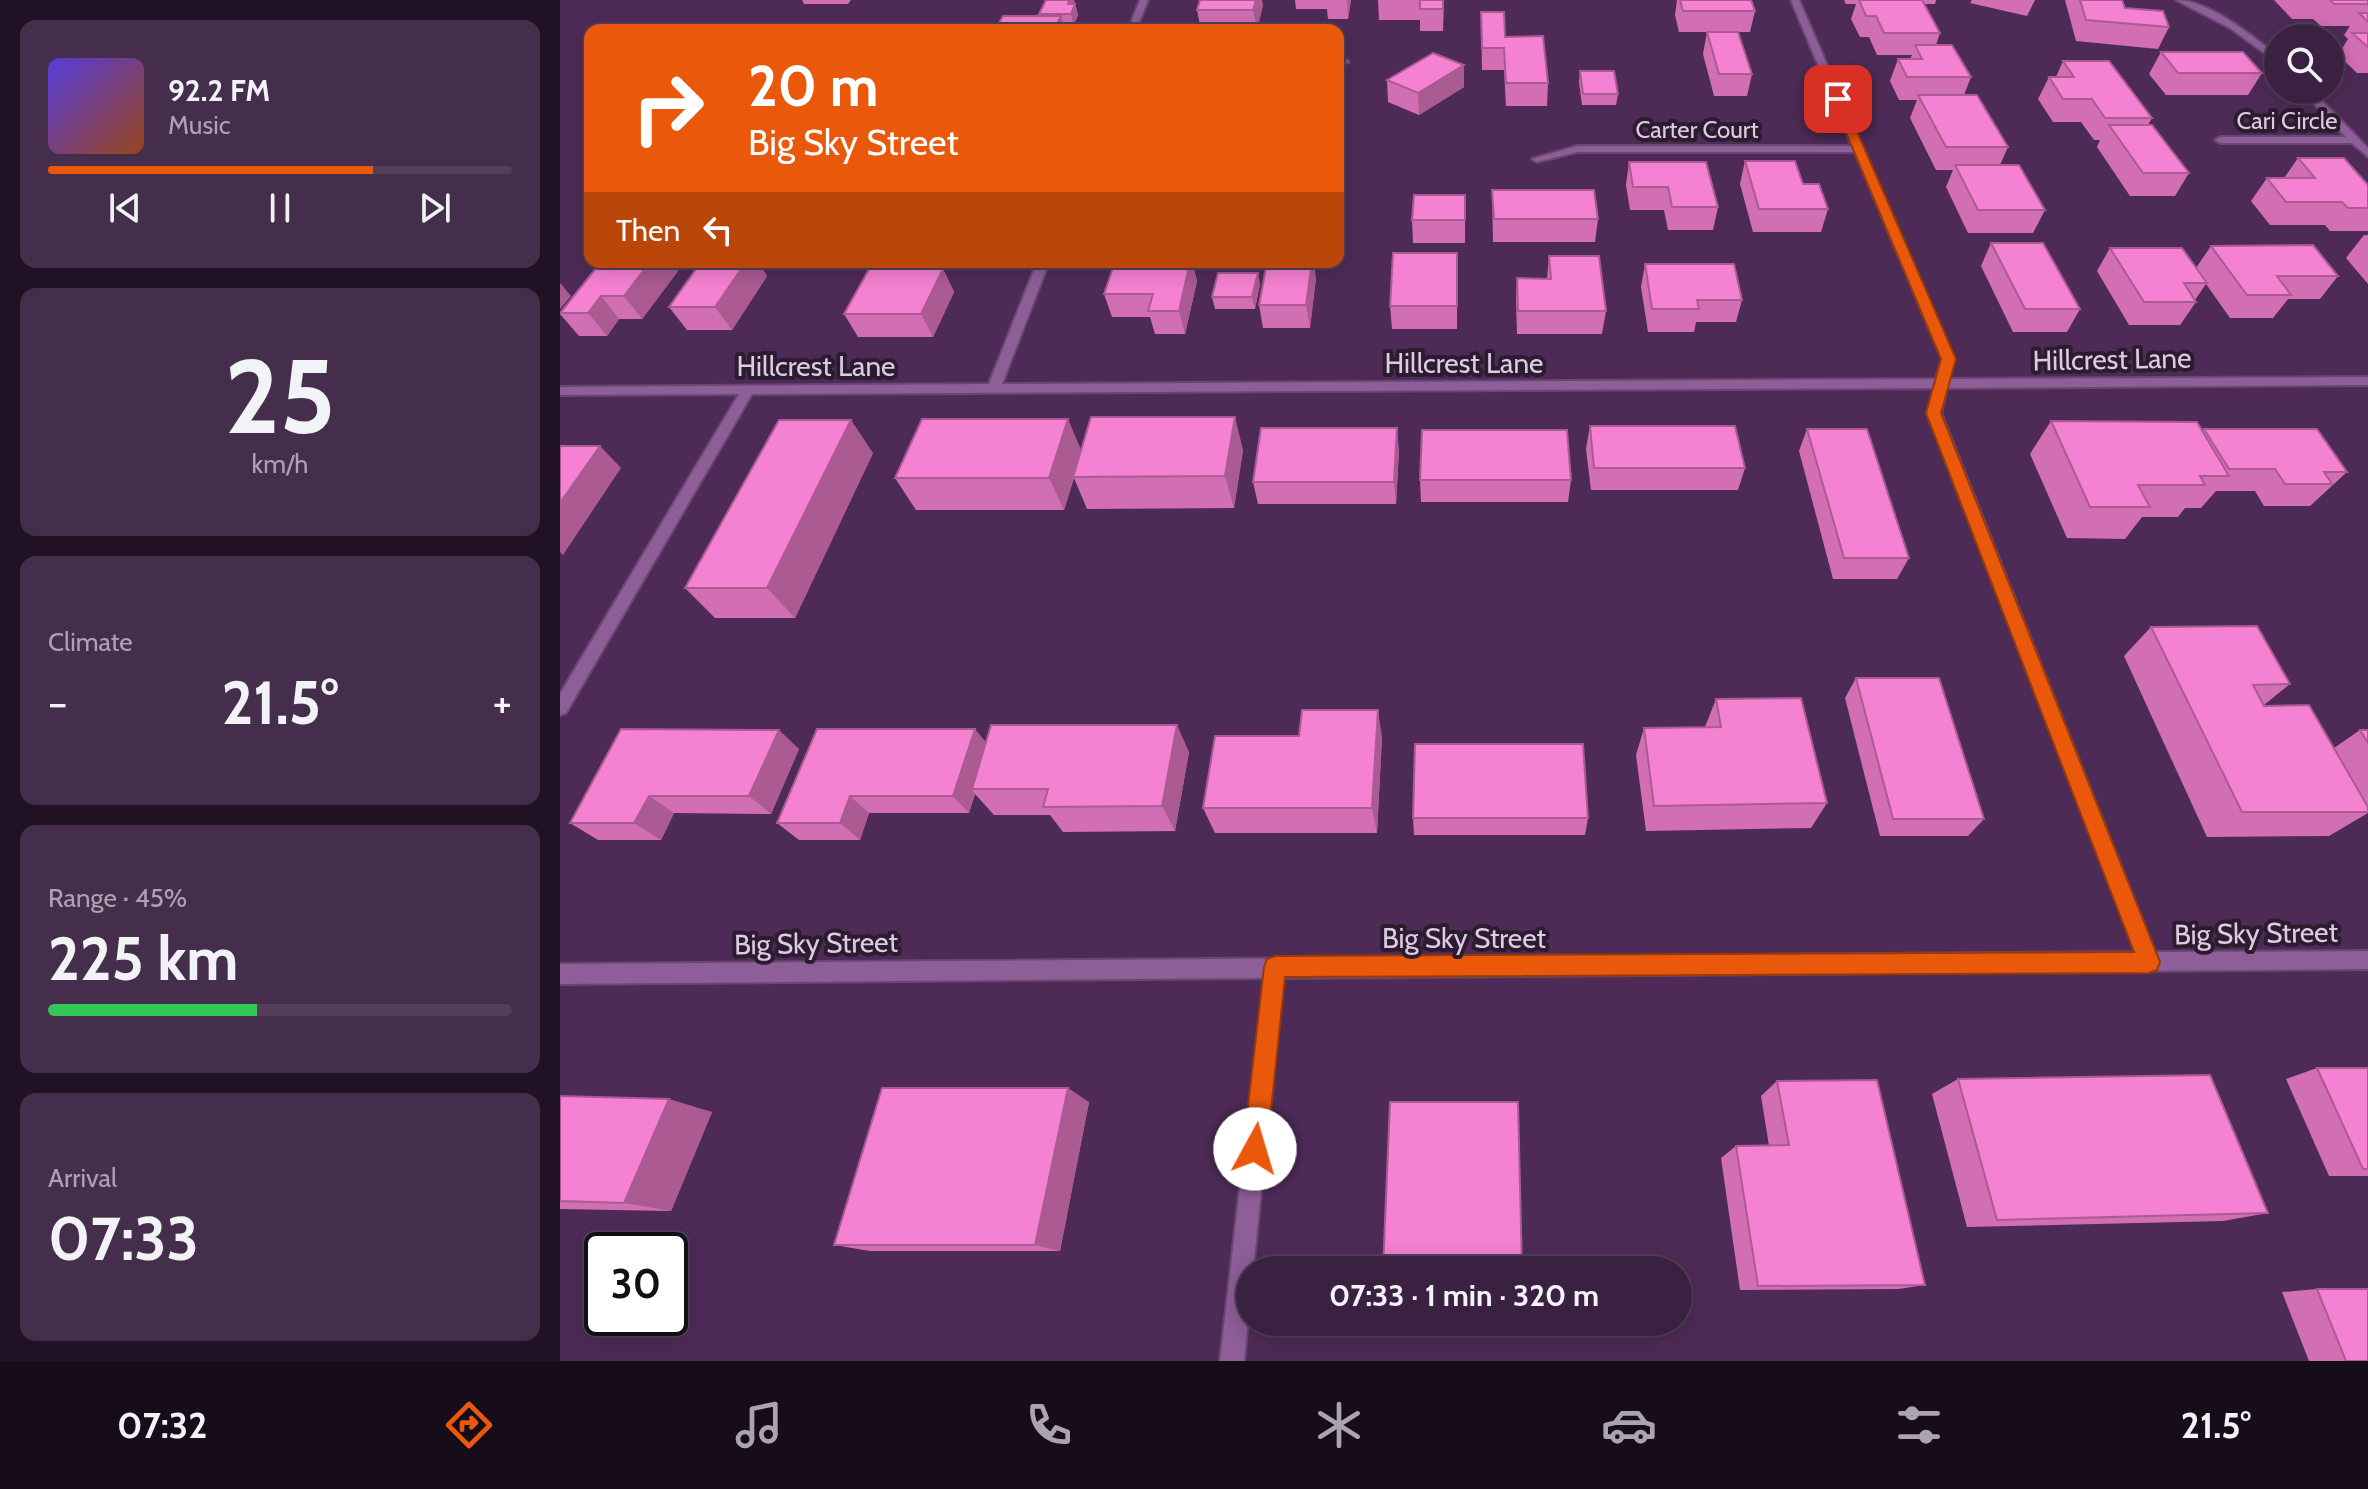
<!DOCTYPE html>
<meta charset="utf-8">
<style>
:root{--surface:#3a2041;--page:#452d4c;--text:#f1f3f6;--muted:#aba3b1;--line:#543e5a;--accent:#ea580c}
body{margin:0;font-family:Cabin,sans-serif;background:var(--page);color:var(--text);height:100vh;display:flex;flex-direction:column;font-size:30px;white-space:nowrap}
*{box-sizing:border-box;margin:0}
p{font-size:26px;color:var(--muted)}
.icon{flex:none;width:44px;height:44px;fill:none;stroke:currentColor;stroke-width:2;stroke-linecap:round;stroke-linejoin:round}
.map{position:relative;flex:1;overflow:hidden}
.panel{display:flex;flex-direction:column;gap:20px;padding:20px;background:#201224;width:560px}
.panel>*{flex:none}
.banner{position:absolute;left:24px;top:24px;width:760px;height:244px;border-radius:16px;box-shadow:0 4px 20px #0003,0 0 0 2px var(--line);background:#ea580c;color:#fff;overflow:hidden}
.fabs{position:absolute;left:1704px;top:24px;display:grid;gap:16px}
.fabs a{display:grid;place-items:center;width:80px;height:80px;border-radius:50%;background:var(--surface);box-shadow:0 4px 20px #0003,0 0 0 2px var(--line);font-size:40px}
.speed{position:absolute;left:24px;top:1232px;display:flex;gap:16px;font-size:40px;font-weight:700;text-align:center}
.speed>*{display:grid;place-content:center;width:104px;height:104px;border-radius:50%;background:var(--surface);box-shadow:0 4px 20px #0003,0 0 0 2px var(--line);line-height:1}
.speed .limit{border:4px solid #111;border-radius:12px;background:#fff;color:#111}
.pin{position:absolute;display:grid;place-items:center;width:68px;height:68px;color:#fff;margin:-34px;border-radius:16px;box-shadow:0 4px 12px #0006}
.me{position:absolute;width:88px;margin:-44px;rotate:6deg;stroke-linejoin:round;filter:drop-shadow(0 0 6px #0008)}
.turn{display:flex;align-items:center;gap:28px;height:168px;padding:0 32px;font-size:36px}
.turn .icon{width:104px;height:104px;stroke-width:2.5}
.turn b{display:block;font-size:56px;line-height:68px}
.then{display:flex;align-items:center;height:76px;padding:0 32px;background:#0003;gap:16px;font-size:30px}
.big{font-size:60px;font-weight:700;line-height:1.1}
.panel .card{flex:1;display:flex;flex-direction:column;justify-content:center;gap:12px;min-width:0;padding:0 28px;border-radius:16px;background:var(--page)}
.panel .dial{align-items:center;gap:0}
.dial b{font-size:104px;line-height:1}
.song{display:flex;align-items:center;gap:24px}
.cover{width:96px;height:96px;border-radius:12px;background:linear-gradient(135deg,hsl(250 70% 55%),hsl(20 70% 35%))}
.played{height:8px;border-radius:4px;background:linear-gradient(90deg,var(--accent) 70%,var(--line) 70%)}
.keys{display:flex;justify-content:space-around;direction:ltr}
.heat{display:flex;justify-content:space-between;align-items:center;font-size:44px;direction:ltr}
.charge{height:12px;border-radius:6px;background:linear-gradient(90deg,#34c759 45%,var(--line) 0)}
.trip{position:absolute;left:676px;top:1256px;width:456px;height:80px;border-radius:40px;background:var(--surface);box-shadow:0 4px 20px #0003,0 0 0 2px var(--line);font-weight:700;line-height:80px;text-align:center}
.tab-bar{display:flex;height:128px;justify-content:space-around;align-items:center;background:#170d1a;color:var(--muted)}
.tab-bar .icon{width:56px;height:56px}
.tab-bar .on{color:var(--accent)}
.tab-bar b{font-size:36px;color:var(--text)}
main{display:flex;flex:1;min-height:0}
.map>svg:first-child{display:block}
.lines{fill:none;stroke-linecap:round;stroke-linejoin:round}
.minor-casing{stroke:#684870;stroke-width:4}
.minor{fill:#8d5e98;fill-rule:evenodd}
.wall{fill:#d26fb4}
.shaded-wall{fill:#ab5a92}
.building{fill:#f481d1;stroke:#ab5a92;stroke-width:2}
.route{fill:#ea580c;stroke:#983908;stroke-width:2}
.labels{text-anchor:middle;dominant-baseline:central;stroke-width:8;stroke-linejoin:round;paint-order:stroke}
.far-street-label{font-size:24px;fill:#dfcae4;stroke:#2b1c2f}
.street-label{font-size:28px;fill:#dfcae4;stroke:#2b1c2f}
</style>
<main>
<section class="panel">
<div class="card">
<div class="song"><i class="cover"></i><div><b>92.2 FM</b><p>Music</p></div></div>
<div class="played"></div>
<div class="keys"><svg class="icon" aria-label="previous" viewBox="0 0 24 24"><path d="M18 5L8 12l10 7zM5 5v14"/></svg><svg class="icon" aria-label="pause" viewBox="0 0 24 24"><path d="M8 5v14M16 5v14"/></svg><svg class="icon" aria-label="next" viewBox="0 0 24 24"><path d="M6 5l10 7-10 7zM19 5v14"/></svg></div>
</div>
<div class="card dial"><b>25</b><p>km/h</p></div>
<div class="card"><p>Climate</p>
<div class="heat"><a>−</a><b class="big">21.5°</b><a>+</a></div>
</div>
<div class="card"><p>Range · 45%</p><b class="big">225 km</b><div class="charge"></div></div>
<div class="card"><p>Arrival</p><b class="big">07:33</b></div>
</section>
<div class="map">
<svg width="1808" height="1361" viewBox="0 0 1808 1361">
<rect width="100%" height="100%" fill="#4e2b57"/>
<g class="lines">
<g class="minor-casing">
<g id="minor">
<path d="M580,0H588L576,30H568Z"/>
<path d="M1231,0H1239L1394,359L1389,379L1808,377V385L1387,388L1381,413L1595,952L1808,951V969L723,978L693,1270H690V1300L684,1361H660L704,978L0,984V964L1576,952L1367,413L1374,388L192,394L6,713L0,715V694L179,394L0,395V387L429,384L477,262H489L442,384L1376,379L1382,359L1295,152H1017L977,162L972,159L1017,146H1292Z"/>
<path d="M1616,0C1649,0 1692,36 1718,56V63L1670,28Z"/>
<path d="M778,59L787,60L789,62L778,65Z"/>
<path d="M1741,90H1751L1808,148V157L1792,143H1660L1655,140L1660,137H1786Z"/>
</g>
</g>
<use href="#minor" class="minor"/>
</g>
<g class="wall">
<path d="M242,0H291L288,4H244Z"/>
<path d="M514,0L518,15L514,25H504L505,30H419L436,28L480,16L479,14Z"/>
<path d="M735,0H791L788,19H768L767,9H736Z"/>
<path d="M818,0H884L883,31H860V20H819Z"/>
<path d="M1117,0H1191L1195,11L1190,32H1119L1115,15Z"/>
<path d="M1284,0H1376L1375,4H1364L1380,33L1376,45L1411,77L1404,95L1448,147L1440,165L1485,210L1473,233H1408L1386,187L1393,170H1376L1350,118L1357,100H1339L1330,81L1338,59H1350L1352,55H1317L1309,37H1300L1291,19L1296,4H1286Z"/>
<path d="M1412,0H1475L1467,16L1410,3Z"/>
<path d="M1505,0H1562L1565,8L1609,27L1598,49L1516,41Z"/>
<path d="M1714,0H1808V73H1797L1778,55L1788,39L1784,35L1790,26H1761L1753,19H1732Z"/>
<path d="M703,5L697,30H641L637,10Z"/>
<path d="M921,12L988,83L987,106H946L944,70H922Z"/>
<path d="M1147,32L1192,74L1187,96H1154L1143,54Z"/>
<path d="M1601,52L1702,73L1688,95H1606L1589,74Z"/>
<path d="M1503,61L1592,118L1588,125L1629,173L1615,196H1570L1537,147L1540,140H1534L1521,122H1493L1478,99L1489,77H1496Z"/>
<path d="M1020,71L1058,94L1056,105H1022L1019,82Z"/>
<path d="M827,80L904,87L859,115L828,102Z"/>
<path d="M1738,158L1808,185V231H1770L1765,225H1710L1691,201L1707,178H1724Z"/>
<path d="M1185,161L1243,184L1268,209L1261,232H1193L1180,184Z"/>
<path d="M1069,162L1158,207L1153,230H1108L1104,210H1070L1066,185Z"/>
<path d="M932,190L1038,219L1035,242H933Z"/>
<path d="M905,195V243H853L852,220Z"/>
<path d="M1804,235H1808V284L1786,258Z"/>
<path d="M1431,243L1520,309L1507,332H1453L1421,266Z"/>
<path d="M1651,246L1778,276L1760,299H1728L1713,318H1670L1646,284L1635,300L1636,302L1620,325H1569L1537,271L1550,248L1636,268Z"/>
<path d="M897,253V329H832L830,306Z"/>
<path d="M989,256L1046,311L1042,334H957L956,301L957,278L987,279Z"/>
<path d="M41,262L118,271L82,319H59L47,336H19L0,314V312Z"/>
<path d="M141,262H198L207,276L172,330H127L109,307Z"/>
<path d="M333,262H407L405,267H335Z"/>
<path d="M555,262H632L637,281L625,334H595L590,317H552L544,294Z"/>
<path d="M1085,264L1182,300L1176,322H1136L1134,332H1088L1081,287Z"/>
<path d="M383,269L394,292L373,337H298L284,314Z"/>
<path d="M756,278L750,328H703L699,305Z"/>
<path d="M700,284L695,309H655L652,297Z"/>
<path d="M1491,421L1642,431L1644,429L1787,472L1750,506H1704L1695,491H1656L1641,508H1625L1618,517H1582L1565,539L1507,538L1470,454Z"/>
<path d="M1030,426L1185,468L1178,490H1031L1026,449Z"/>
<path d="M1247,429L1349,558L1337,579H1273L1239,451Z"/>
<path d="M683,450L674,508L527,509L514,478L504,510H356L335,478L521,451Z"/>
<path d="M839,450L836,504H698L693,482Z"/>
<path d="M313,453L235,618H155L125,588Z"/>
<path d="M860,480H1011L1008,502H861Z"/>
<path d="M1591,627L1730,684L1704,705L1774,748L1800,730H1808V813L1769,836L1647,837L1564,656Z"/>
<path d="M1296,678L1424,819L1408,836H1320L1285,698Z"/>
<path d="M1156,699L1267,803L1251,828L1086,831L1076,755L1084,728L1145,727Z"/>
<path d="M61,729L239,749L211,814L114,813L101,840H38L10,823Z"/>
<path d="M739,736L822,737L817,833H655L643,808Z"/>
<path d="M426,743L629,752L615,831L503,832L490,815H434L415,794L409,813H309L300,840H239L217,823Z"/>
<path d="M853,818H1028L1025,835H854Z"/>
<path d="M1757,1068H1808V1176H1769L1726,1079Z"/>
<path d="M1398,1079L1708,1213L1663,1221L1407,1227L1372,1094Z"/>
<path d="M1217,1081L1365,1285L1338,1289L1180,1290L1161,1158L1176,1146H1209L1201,1096Z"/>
<path d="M0,1096L152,1112L111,1211L0,1209Z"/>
<path d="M529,1102L500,1251H310L274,1245Z"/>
<path d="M1757,1289L1808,1361H1749L1722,1292Z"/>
<path d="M821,1326L963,1328L960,1330L826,1328Z"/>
</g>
<g class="shaded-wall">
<path d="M509,0H514L518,15L514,25L508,4Z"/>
<path d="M696,0H702L703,5L697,30L693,10Z"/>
<path d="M787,0H791L788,19Z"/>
<path d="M501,16L505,30H494Z"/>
<path d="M904,65V87L859,115L858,93Z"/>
<path d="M781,84L783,106L778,142V103Z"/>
<path d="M90,262H111L118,271L82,319L64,296Z"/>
<path d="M186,262H198L207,276L172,330L155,307Z"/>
<path d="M630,262H632L637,281L625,334L619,311Z"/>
<path d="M752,262H754L756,278L750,328L746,305Z"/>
<path d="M383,269L394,292L373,337L361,314Z"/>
<path d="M698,273L700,284L695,309L692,297Z"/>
<path d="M0,283L11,296L0,309Z"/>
<path d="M41,296L59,319L47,336L28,313Z"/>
<path d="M675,417L683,450L674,508L665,476Z"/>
<path d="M508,419L522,452L504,510L489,478Z"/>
<path d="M291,420L313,453L235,618L207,588Z"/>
<path d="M837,428L839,450L836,504L834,482Z"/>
<path d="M40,446L61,468L3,555L0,552V503Z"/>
<path d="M818,710L822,737L817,833L812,808Z"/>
<path d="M617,725L629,752L615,831L602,806Z"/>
<path d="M415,729L430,747L412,789L415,794L409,813L393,796Z"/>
<path d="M219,730L239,749L211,814L189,796Z"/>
<path d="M89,796L114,813L101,840L74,823Z"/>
<path d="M290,796L309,813L300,840L280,823Z"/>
<path d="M508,1088L529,1102L500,1251L475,1245Z"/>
<path d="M109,1099L152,1112L111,1211L64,1203Z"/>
</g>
<g class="building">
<path d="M486,0H509L508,4H515L511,14H479Z"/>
<path d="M640,0H696L693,10H637Z"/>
<rect x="860" y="0" width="23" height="9"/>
<path d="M1120,0H1191L1195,11H1123Z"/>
<path d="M1299,0H1362L1380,33H1324L1316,16H1306Z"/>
<path d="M1520,0H1562L1565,8L1603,11L1609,27L1526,20Z"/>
<path d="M1770,0H1808V4H1774Z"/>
<path d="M921,12H944L945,37L983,36L988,83H946L944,48H922Z"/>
<path d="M1799,13H1808V22Z"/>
<path d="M443,16H501L494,30H419L420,28H436Z"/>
<path d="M1147,32H1178L1192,74H1159Z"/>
<path d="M1792,33H1808V47Z"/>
<path d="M1355,45H1392L1411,77H1347L1338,59H1362Z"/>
<path d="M1601,52H1683L1702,73H1618Z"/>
<path d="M873,53L904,65L858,93L827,80Z"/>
<path d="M1503,61H1549L1592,118H1545L1532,99H1503L1489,77H1514Z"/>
<path d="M1020,71H1054L1058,94H1023Z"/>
<path d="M778,84H781L778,103Z"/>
<path d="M1358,95H1417L1448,147H1386Z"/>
<path d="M1549,125H1592L1629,173H1583Z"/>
<path d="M1738,158H1784L1808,185V208H1788L1782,202H1726L1707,178H1755Z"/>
<path d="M1185,161H1235L1243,184H1259L1268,209H1199Z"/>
<path d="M1069,162H1146L1158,207H1112L1108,187H1073Z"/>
<path d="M1395,165H1459L1485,210H1418Z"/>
<path d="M932,190H1034L1038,219H934Z"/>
<path d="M854,195H905V220H852Z"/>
<path d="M1431,243H1483L1520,309H1465Z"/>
<path d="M1753,245L1778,276H1717L1731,295H1687L1651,246Z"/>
<path d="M1550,248H1622L1647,283H1624L1636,302H1584Z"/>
<path d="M833,253H897V306H830Z"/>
<path d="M989,256H1039L1046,311H958L957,278L991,279Z"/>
<path d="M41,262H90L64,296H41L28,313H0Z"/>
<path d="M141,262H186L155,307H109Z"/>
<path d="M555,262H630L619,311H588L593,294H544Z"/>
<path d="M707,262H752L746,305H699Z"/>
<path d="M1085,264H1174L1182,300H1137L1139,309H1092Z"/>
<path d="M309,269H383L361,314H284Z"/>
<path d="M658,273H698L692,297H652Z"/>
<path d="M531,417H675L665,476L513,477Z"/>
<path d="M362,419H508L489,478H335Z"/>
<path d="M219,420H291L207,588H125Z"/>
<path d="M1491,421L1637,422L1669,476H1640L1645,485H1578L1590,507H1530Z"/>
<path d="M1030,426H1175L1185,468H1034Z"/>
<path d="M701,428H837L834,482H693Z"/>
<path d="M1247,429H1307L1349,558H1284Z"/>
<path d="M1644,429H1757L1787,472H1764L1772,484H1725L1715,469H1669Z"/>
<path d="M862,430H1007L1011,480H860Z"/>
<path d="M0,446H40L0,503Z"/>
<path d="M1697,626L1730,684L1693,685L1704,706L1749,705L1808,807V812H1682L1591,627Z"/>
<path d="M1296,678H1379L1424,819H1333Z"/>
<path d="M1241,698L1267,803L1094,806L1084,728L1161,727L1156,699Z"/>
<path d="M742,710H818L812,808H643L655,736H739Z"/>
<path d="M431,725H617L602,806L483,807L488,789H412Z"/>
<path d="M61,729L219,730L189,796H89L74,823H10Z"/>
<path d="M257,729H415L393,796H290L280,823H217Z"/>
<path d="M1800,730H1808V743Z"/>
<path d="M855,744H1023L1028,818H853Z"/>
<path d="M1757,1068H1808V1169H1803Z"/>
<path d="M1650,1075L1708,1213L1437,1220L1398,1079Z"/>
<path d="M1317,1080L1365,1285L1198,1286L1176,1146L1229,1145L1217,1081Z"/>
<path d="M322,1088H508L475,1245H274Z"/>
<path d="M0,1096L109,1099L64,1203L0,1201Z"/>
<path d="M830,1102H958L962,1270H823Z"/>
<path d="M1757,1289H1808V1361H1786Z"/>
<path d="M821,1322H963V1328L821,1326Z"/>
</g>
<path class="route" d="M1278,96L1283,99L1396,359L1381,413L1600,962L1597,970L1589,973L725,977L707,1149L703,1157L695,1161L687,1157L683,1149L704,967L707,959L715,956L1574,952L1366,413L1381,359L1272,99Z"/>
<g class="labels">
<g class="far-street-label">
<text x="1727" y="120">Cari Circle</text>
<text x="1137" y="129">Carter Court</text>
</g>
<g class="street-label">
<text transform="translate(1552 359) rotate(-1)">Hillcrest Lane</text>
<text x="904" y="363">Hillcrest Lane</text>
<text x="256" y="366">Hillcrest Lane</text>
<text transform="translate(1696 933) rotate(-1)">Big Sky Street</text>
<text x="904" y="938">Big Sky Street</text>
<text transform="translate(256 943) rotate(-1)">Big Sky Street</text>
</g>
</g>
</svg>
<div class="fabs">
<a><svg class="icon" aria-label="search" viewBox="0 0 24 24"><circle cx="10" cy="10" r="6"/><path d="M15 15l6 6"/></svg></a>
</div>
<div class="speed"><div class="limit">30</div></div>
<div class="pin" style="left:1278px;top:99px;background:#d93025"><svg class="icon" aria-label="arrive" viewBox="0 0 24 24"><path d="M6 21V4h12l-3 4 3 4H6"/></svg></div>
<svg class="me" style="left:695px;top:1149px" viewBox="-20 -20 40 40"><circle r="19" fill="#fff"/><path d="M0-13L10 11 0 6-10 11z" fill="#ea580c"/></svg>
<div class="trip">07:33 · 1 min · 320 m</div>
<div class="banner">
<div class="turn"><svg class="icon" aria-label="right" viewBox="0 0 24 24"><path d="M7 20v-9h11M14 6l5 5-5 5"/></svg><div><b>20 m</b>Big Sky Street</div></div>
<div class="then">Then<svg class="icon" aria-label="left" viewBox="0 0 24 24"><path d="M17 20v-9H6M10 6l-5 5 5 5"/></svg></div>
</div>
</div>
</main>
<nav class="tab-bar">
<b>07:32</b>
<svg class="icon on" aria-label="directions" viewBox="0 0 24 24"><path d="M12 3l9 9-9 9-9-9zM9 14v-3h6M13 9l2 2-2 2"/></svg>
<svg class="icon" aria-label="music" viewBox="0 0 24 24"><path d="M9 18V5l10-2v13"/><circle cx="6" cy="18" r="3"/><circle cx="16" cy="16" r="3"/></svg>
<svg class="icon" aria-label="phone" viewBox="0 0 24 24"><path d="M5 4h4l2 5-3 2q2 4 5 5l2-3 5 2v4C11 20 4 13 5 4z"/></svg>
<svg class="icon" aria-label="climate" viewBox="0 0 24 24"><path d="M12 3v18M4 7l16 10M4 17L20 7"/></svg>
<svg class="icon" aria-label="car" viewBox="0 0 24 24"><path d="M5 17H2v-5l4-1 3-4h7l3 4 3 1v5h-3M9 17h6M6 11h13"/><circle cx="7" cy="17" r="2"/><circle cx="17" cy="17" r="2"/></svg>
<svg class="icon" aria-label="filters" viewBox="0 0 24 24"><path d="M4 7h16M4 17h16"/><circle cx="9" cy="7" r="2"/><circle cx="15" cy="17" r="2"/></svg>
<b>21.5°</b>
</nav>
